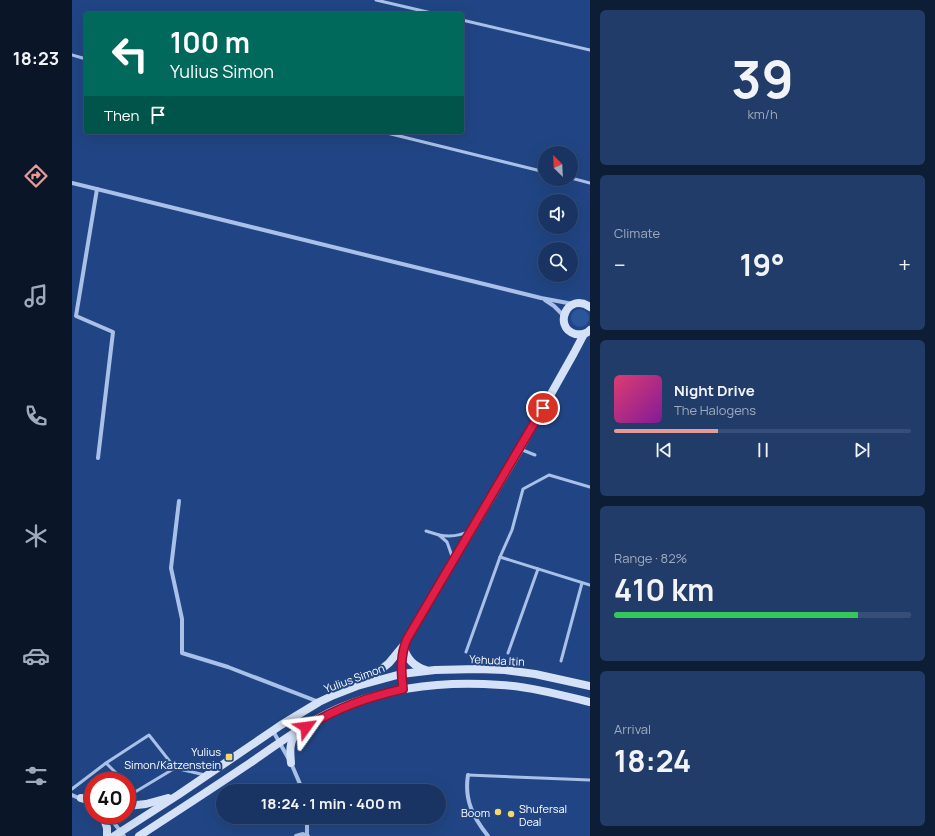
<!DOCTYPE html>
<meta charset="utf-8">
<style>
:root{--surface:#193463;--page:#223c69;--text:#f1f3f6;--muted:#9faabe;--line:#374f78;--accent:#e69b98}
body{margin:0;font-family:Manrope,sans-serif;background:var(--page);color:var(--text);height:100vh;display:flex;flex-direction:column;font-size:15px;white-space:nowrap}
*{box-sizing:border-box;margin:0}
p{font-size:13px;color:var(--muted)}
.icon{flex:none;width:22px;height:22px;fill:none;stroke:currentColor;stroke-width:2;stroke-linecap:round;stroke-linejoin:round}
.map{position:relative;flex:1;overflow:hidden}
.sheet{display:flex;flex-direction:column;gap:10px;padding:10px;background:#0e1d36;width:345px}
.sheet>*{flex:none}
.top-card{position:absolute;left:12px;top:12px;width:380px;height:122px;border-radius:4px;box-shadow:0 4px 16px #0002,0 0 0 1px var(--line);background:#00695c;color:#fff;overflow:hidden}
.needle{width:26px;rotate:336deg}
.controls{position:absolute;left:466px;top:146px;display:grid;gap:8px}
.controls a{display:grid;place-items:center;width:40px;height:40px;border-radius:50%;background:var(--surface);box-shadow:0 4px 16px #0002,0 0 0 1px var(--line);font-size:20px}
.speed{position:absolute;left:12px;top:772px;display:flex;gap:8px;font-size:20px;font-weight:700;text-align:center}
.speed>*{display:grid;place-content:center;width:52px;height:52px;border-radius:50%;background:var(--surface);box-shadow:0 4px 16px #0002,0 0 0 1px var(--line);line-height:1}
.speed .limit{border:6px solid #d22;background:#fff;color:#111}
.pin{position:absolute;display:grid;place-items:center;width:34px;height:34px;color:#fff;margin:-17px;border:2px solid #fff;border-radius:50%;box-shadow:0 1px 4px #0007}
.me{position:absolute;width:44px;margin:-22px;rotate:59deg;stroke-linejoin:round;filter:drop-shadow(0 0 3px #0008)}
.turn{display:flex;align-items:center;gap:14px;height:84px;padding:0 20px;font-size:18px}
.turn .icon{width:52px;height:52px;stroke-width:2.5}
.turn b{display:block;font-size:28px;line-height:34px}
.then{display:flex;align-items:center;height:38px;padding:0 20px;background:#0003;gap:8px;font-size:15px}
.big{font-size:30px;font-weight:700;line-height:1.1}
.sheet .widget{flex:1;display:flex;flex-direction:column;justify-content:center;gap:6px;min-width:0;padding:0 14px;border-radius:6px;background:var(--page)}
.sheet .dial{align-items:center;gap:0}
.dial b{font-size:52px;line-height:1}
.song{display:flex;align-items:center;gap:12px}
.cover{width:48px;height:48px;border-radius:6px;background:linear-gradient(135deg,hsl(340 70% 55%),hsl(290 70% 35%))}
.played{height:4px;border-radius:2px;background:linear-gradient(90deg,var(--accent) 35%,var(--line) 35%)}
.keys{display:flex;justify-content:space-around;direction:ltr}
.heat{display:flex;justify-content:space-between;align-items:center;font-size:22px;direction:ltr}
.charge{height:6px;border-radius:3px;background:linear-gradient(90deg,#34c759 82%,var(--line) 0)}
.trip{position:absolute;left:144px;top:784px;width:230px;height:40px;border-radius:20px;background:var(--surface);box-shadow:0 4px 16px #0002,0 0 0 1px var(--line);font-weight:700;line-height:40px;text-align:center}
main{display:flex;flex:1;min-height:0}
.tab-bar{display:flex;flex-direction:column;width:72px;justify-content:space-around;align-items:center;background:#0a1528;color:var(--muted)}
.tab-bar .icon{width:28px;height:28px}
.tab-bar .selected{color:var(--accent)}
.tab-bar b{font-size:18px;color:var(--text)}
.map>svg:first-child{display:block}
.green{fill:#2b569c}
.lines{fill:none;stroke-linecap:round;stroke-linejoin:round}
.path{stroke:#a9c1e9;stroke-width:1.5;stroke-dasharray:2 3;stroke-linecap:butt}
.lane{stroke:#a9c1e9;stroke-width:3}
.street{stroke:#a9c1e9;stroke-width:4}
.secondary{stroke:#d4e1f7;stroke-width:8}
.route-casing{stroke:#92132f;stroke-width:10}
.route{stroke:#e11d48;stroke-width:7}
.poi-dot{fill:#f5d76b;stroke:#214584;stroke-width:1.5}
.labels{text-anchor:middle;dominant-baseline:central;stroke-width:4;stroke-linejoin:round;paint-order:stroke}
.street-label{font-size:11px;fill:#fff;stroke:#214584}
.poi-label{font-size:11px;fill:#fff;stroke:#214584;text-anchor:end}
</style>
<main>
<nav class="tab-bar">
<b>18:23</b>
<svg class="icon selected" aria-label="directions" viewBox="0 0 24 24"><path d="M12 3l9 9-9 9-9-9zM9 14v-3h6M13 9l2 2-2 2"/></svg>
<svg class="icon" aria-label="music" viewBox="0 0 24 24"><path d="M9 18V5l10-2v13"/><circle cx="6" cy="18" r="3"/><circle cx="16" cy="16" r="3"/></svg>
<svg class="icon" aria-label="phone" viewBox="0 0 24 24"><path d="M5 4h4l2 5-3 2q2 4 5 5l2-3 5 2v4C11 20 4 13 5 4z"/></svg>
<svg class="icon" aria-label="climate" viewBox="0 0 24 24"><path d="M12 3v18M4 7l16 10M4 17L20 7"/></svg>
<svg class="icon" aria-label="car" viewBox="0 0 24 24"><path d="M5 17H2v-5l4-1 3-4h7l3 4 3 1v5h-3M9 17h6M6 11h13"/><circle cx="7" cy="17" r="2"/><circle cx="17" cy="17" r="2"/></svg>
<svg class="icon" aria-label="filters" viewBox="0 0 24 24"><path d="M4 7h16M4 17h16"/><circle cx="9" cy="7" r="2"/><circle cx="15" cy="17" r="2"/></svg>
</nav>
<div class="map">
<svg width="518" height="836" viewBox="0 0 518 836">
<rect width="100%" height="100%" fill="#214584"/>
<circle class="green" cx="508" cy="318" r="9"/>
<g class="lines">
<path class="path" d="M47,823L57,813"/>
<g class="lane">
<path d="M304,0L364,14"/>
<path d="M390,20L518,50"/>
<path d="M0,55L14,59"/>
<path d="M311,132L473,172"/>
<path d="M499,178L518,183"/>
<path d="M448,449L463,455"/>
<path d="M354,531L367,535"/>
<path d="M428,557L518,585"/>
<path d="M381,559L375,542L367,535C378,537 388,536 397,531"/>
<path d="M394,652L428,557L440,530L451,489L477,475L518,487"/>
<path d="M436,653L466,569"/>
<path d="M489,661L510,583"/>
<path d="M34,763L52,781"/>
<path d="M396,775L518,780"/>
<path d="M55,784L63,792L103,768L133,775"/>
<path d="M0,789L34,763L77,735L103,768"/>
</g>
<g class="street">
<path d="M0,183L469,298L501,304"/>
<path d="M25,189L4,316L41,332L26,458"/>
<path d="M473,300L482,306L492,316"/>
<path d="M107,501L99,568L110,619V653L156,667L247,702"/>
<path d="M201,731L219,763L231,791"/>
<path d="M396,775C392,800 401,817 416,836"/>
<path d="M0,795L9,799"/>
<path d="M36,815L52,836"/>
<path d="M235,817V835"/>
<path d="M224,836L231,834L236,836"/>
</g>
<g class="secondary">
<path d="M518,307C496,291 480,327 503,334C509,335 514,334 518,330"/>
<path d="M332,647C334,659 343,667 354,670"/>
<path d="M295,681L317,663L331,646"/>
<path d="M331,689L329,658L335,639L448,449L502,353L512,334"/>
<path d="M219,763C218,752 217,743 224,733"/>
<path d="M9,798L21,801"/>
<path d="M55,806L74,804L96,798"/>
<path d="M31,815L35,828V836"/>
<path d="M42,836L106,795L209,725L247,702L262,695L285,686L329,674L363,670L406,669L433,670L463,674L518,686"/>
<path d="M67,836C104,812 141,788 178,763C210,741 243,716 280,703C327,686 379,681 429,685C459,687 489,695 518,702"/>
</g>
</g>
<g class="lines">
<g class="route-casing">
<path id="route" d="M234,727C267,707 293,698 331,689C329,671 328,656 335,639L471,408"/>
</g>
<use href="#route" class="route"/>
</g>
<g class="poi-dot">
<rect x="153" y="753" width="8" height="8" rx="2"/>
<circle cx="426" cy="812" r="4"/>
<circle cx="439" cy="814" r="4"/>
</g>
<g class="labels">
<g class="street-label">
<text transform="translate(425 660) rotate(3)">Yehuda Itin</text>
<text transform="translate(282 678) rotate(-20)">Yulius Simon</text>
</g>
<g class="poi-label">
<text x="149" y="751">Yulius<tspan x="149" dy="13">Simon/Katzenstein</tspan></text>
<text x="447" y="808" text-anchor="start">Shufersal<tspan x="447" dy="13">Deal</tspan></text>
<text x="418" y="812">Boom</text>
</g>
</g>
</svg>
<div class="controls">
<a><svg class="needle" viewBox="-14 -14 28 28"><path d="M0-13l5 13h-10z" fill="#e53935"/><path d="M0 13l5-13h-10z" fill="#9faabe"/></svg></a>
<a><svg class="icon" aria-label="sound" viewBox="0 0 24 24"><path d="M4 9h4l5-4v14l-5-4H4zM17 9q2 3 0 6"/></svg></a>
<a><svg class="icon" aria-label="search" viewBox="0 0 24 24"><circle cx="10" cy="10" r="6"/><path d="M15 15l6 6"/></svg></a>
</div>
<div class="speed"><div class="limit">40</div></div>
<div class="pin" style="left:471px;top:408px;background:#d93025"><svg class="icon" aria-label="arrive" viewBox="0 0 24 24"><path d="M6 21V4h12l-3 4 3 4H6"/></svg></div>
<svg class="me" style="left:234px;top:727px" viewBox="-20 -20 40 40"><path d="M0-17L14 15 0 8-14 15z" fill="#e11d48" stroke="#fff" stroke-width="4"/></svg>
<div class="trip">18:24 · 1 min · 400 m</div>
<div class="top-card">
<div class="turn"><svg class="icon" aria-label="left" viewBox="0 0 24 24"><path d="M17 20v-9H6M10 6l-5 5 5 5"/></svg><div><b>100 m</b>Yulius Simon</div></div>
<div class="then">Then<svg class="icon" aria-label="arrive" viewBox="0 0 24 24"><path d="M6 21V4h12l-3 4 3 4H6"/></svg></div>
</div>
</div>
<section class="sheet">
<div class="widget dial"><b>39</b><p>km/h</p></div>
<div class="widget"><p>Climate</p>
<div class="heat"><a>−</a><b class="big">19°</b><a>+</a></div>
</div>
<div class="widget">
<div class="song"><i class="cover"></i><div><b>Night Drive</b><p>The Halogens</p></div></div>
<div class="played"></div>
<div class="keys"><svg class="icon" aria-label="previous" viewBox="0 0 24 24"><path d="M18 5L8 12l10 7zM5 5v14"/></svg><svg class="icon" aria-label="pause" viewBox="0 0 24 24"><path d="M8 5v14M16 5v14"/></svg><svg class="icon" aria-label="next" viewBox="0 0 24 24"><path d="M6 5l10 7-10 7zM19 5v14"/></svg></div>
</div>
<div class="widget"><p>Range · 82%</p><b class="big">410 km</b><div class="charge"></div></div>
<div class="widget"><p>Arrival</p><b class="big">18:24</b></div>
</section>
</main>
